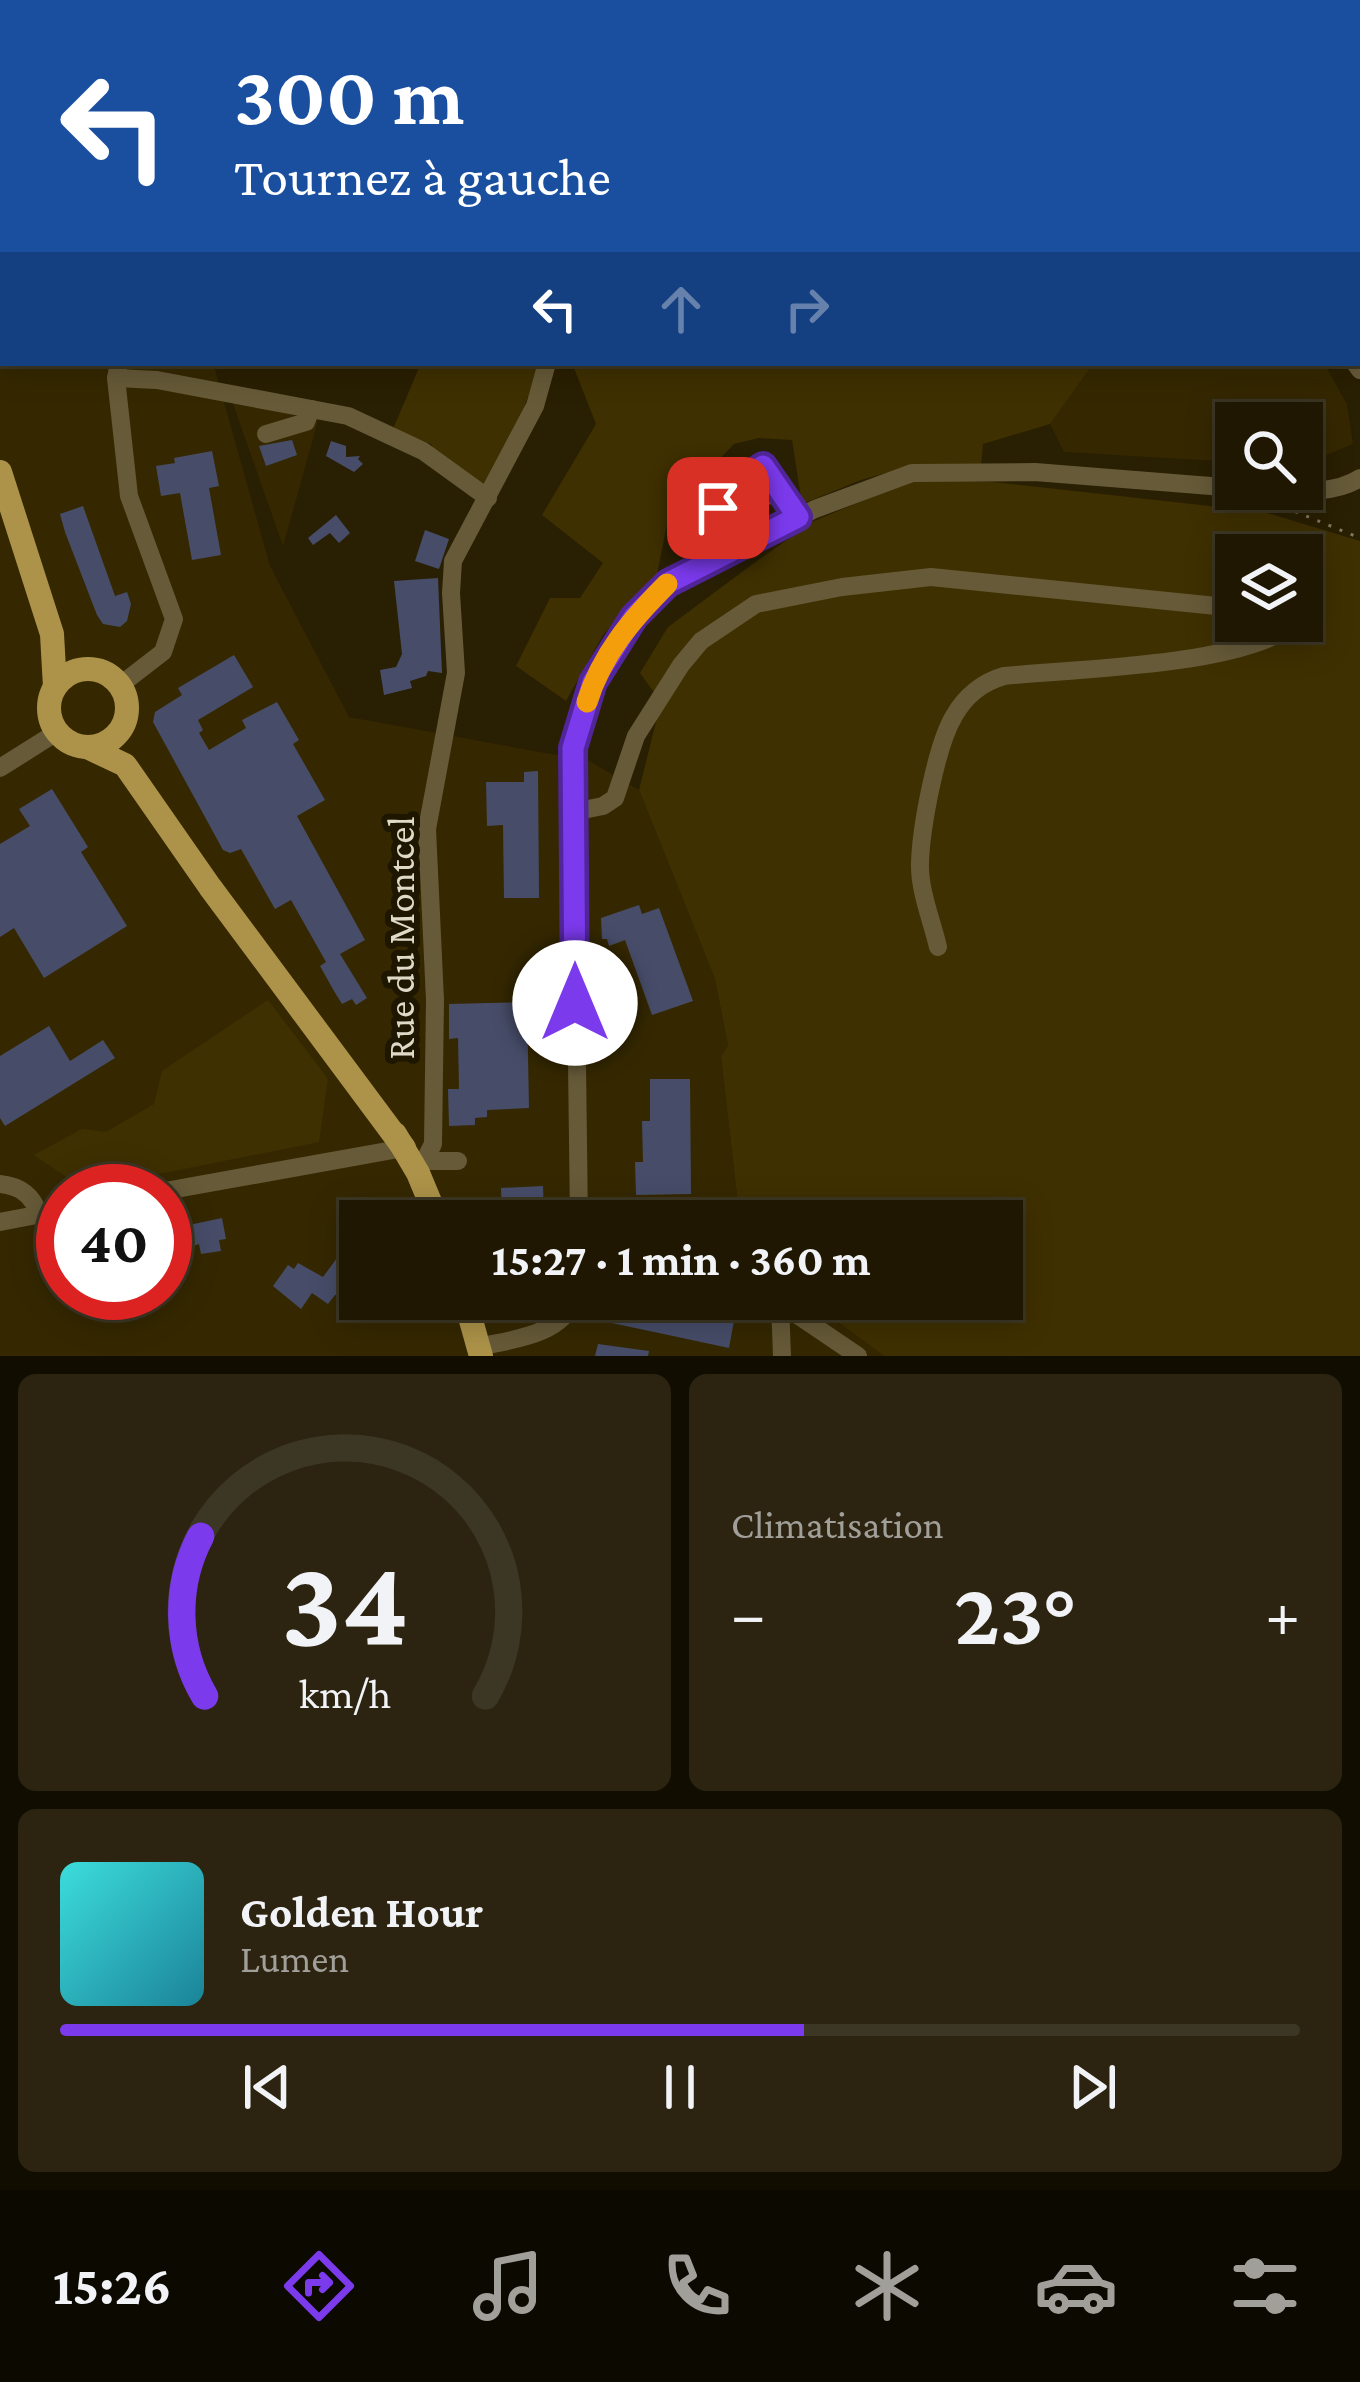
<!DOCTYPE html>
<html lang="fr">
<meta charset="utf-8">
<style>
:root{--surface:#1f1702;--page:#2c2411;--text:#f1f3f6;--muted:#a19f99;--line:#3c3624;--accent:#7c3aed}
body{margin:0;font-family:"Crimson Pro",serif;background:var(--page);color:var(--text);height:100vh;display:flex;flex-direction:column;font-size:45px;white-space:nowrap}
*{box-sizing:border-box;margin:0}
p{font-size:39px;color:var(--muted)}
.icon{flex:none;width:66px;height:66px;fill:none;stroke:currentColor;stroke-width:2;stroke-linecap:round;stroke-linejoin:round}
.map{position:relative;height:1356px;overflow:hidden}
.drawer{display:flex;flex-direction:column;gap:18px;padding:18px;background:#110d01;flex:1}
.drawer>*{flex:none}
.guide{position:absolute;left:0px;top:0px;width:1362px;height:366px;box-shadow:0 6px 30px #0003,0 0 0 3px var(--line);background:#1a4fa0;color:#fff;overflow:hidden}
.controls{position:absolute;left:1215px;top:402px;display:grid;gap:24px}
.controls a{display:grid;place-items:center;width:108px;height:108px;border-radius:0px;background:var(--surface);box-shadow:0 6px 30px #0003,0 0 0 3px var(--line);font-size:60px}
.speed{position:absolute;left:36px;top:1164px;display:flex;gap:24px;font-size:60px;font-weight:700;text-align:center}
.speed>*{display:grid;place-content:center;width:156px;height:156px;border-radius:50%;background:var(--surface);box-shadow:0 6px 30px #0003,0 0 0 3px var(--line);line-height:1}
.speed .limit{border:18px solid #d22;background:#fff;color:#111}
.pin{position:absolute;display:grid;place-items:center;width:102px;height:102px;color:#fff;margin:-51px;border-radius:24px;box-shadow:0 6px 18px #0006}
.me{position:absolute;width:132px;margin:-66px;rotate:0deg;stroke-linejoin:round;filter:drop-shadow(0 0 9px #0008)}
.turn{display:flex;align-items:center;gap:42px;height:252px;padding:0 36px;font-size:54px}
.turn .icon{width:156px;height:156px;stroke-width:2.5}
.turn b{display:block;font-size:84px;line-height:102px}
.lanes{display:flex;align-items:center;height:114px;padding:0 36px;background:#0003;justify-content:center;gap:60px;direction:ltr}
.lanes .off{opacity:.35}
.big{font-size:90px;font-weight:700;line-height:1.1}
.drawer .card{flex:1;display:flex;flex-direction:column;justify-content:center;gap:18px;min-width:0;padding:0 42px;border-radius:18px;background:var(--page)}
.drawer .dial{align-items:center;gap:0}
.dial svg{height:312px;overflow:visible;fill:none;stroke:var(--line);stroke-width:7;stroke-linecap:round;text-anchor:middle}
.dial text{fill:var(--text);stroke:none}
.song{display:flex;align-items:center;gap:36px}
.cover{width:144px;height:144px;border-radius:18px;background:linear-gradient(135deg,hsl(180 70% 55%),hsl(190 70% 35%))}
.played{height:12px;border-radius:6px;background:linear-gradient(90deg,var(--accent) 60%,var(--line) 60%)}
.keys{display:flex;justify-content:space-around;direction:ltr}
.heat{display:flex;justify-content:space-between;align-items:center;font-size:66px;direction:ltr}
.drawer .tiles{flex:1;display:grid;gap:18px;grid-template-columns:1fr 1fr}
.card:last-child{grid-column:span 2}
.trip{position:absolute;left:339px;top:1200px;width:684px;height:120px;border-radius:0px;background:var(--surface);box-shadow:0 6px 30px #0003,0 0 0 3px var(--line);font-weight:700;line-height:120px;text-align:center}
.tabs{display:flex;height:192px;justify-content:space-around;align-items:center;background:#0c0901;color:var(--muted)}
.tabs .icon{width:84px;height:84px}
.tabs .selected{color:var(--accent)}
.tabs b{font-size:54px;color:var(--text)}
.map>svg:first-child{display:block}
.built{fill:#352801;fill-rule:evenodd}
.green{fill:#3f3001;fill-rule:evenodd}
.building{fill:#474d69}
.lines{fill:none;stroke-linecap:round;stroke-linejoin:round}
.path{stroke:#7f775f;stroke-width:3;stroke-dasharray:3 9;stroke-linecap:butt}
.minor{stroke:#665a38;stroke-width:18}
.major{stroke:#ad9349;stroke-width:24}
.route-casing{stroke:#51269a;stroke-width:30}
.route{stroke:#7c3aed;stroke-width:21}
.slow{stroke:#f59e0b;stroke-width:21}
.labels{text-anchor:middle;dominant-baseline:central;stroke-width:12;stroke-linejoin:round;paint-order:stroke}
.street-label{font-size:39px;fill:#dfd9c8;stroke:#1f1600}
</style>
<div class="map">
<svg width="1360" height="1356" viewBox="0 0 1360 1356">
<rect width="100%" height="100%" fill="#291f02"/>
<g class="built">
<path d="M0,0L31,3H3V363H213L270,566L349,717L589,761L639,790L715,979L728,1047L721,1058L740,1221H360V1299H807L884,1356H0ZM63,1191H165V1293H63Z"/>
<path d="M1094,363H1324L1347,404L1353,444L1302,465V423H1236V462L1064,452L1050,424Z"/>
<path d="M232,401L318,421L283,546Z"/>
</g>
<g class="green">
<path d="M635,0H1360V360L1359,3Z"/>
<path d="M421,363H540L516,430L484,488L436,455L431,444L393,429Z"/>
<path d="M572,363H1094L1050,424L983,444L981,466H912L861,480L802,504L792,440L759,438L734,444L670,510L657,574L603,635L566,701L516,666L550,598H580L603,563L542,515L596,424Z"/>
<path d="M915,479L993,482L1264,512L1360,541V1356H884L807,1299H1002V1221H740L721,1057L728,1046L715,979L639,790L661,702L640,673L668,627L754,563L814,521ZM1236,555H1302V621H1236Z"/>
<path d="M268,1000L328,1079L319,1142L84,1189L34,1155L82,1129L106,1132L154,1104L162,1071Z"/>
</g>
<g class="building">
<path d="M292,440L297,455L266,466L259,446Z"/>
<path d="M331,441L346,446V457L360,456L358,459L363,464L354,472L326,456Z"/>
<path d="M212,451L219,486L209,488L221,555L192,560L180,493L161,496L156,466L175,463L174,458Z"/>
<path d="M83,506L115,596L127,592L131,604L127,621L120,627L103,624L97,615L65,532L60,514Z"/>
<path d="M336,515L350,533L339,543L330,533L313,545L308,538Z"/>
<path d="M425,530L449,539L439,569L415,561Z"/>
<path d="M438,578L442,673L428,671L426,676L410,681L412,688L384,695L380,670L396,667L402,654L394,581Z"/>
<path d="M234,655L253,687L198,720L203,730L199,733L209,750L246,728L242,720L277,702L299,740L293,744L325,800L297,816L365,940L340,954L367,998L356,1005L352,999L342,1004L334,991L320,966L326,962L291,900L275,909L241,849L230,853L223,850L153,722L155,712L182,695L178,688Z"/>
<path d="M538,771L539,898H504L503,825L487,826L486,782H524V772Z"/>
<path d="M52,789L88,847L81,852L127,926L44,978L14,928L0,937V844L30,826L19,809Z"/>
<path d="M639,905L642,914L659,908L693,1001L652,1015L625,940L609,946L607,939H602L601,918Z"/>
<path d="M527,1002L529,1108L487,1110V1117L475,1118V1125L449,1126L448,1089H459L458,1038L449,1039V1004Z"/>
<path d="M49,1026L70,1061L103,1040L115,1058L5,1126L0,1118V1056Z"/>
<path d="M650,1079H690L691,1194L636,1195L635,1162H643L642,1121H650Z"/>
<path d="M543,1186L544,1221H502L501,1188Z"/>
<path d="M222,1218L226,1239L219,1240L221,1251L201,1254L199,1244L193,1246L189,1225Z"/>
<path d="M351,1239L360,1245V1303L345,1293L335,1295L328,1304L312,1293L301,1309L273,1286L288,1265L294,1269L298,1263L323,1277Z"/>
<path d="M617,1299H678L675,1312L703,1317L705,1309L735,1315L729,1348L612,1323Z"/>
<path d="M598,1344L649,1351L648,1356H595Z"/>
</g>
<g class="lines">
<g class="path">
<path d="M566,0L568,3"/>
<path d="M765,3L769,0"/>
<path d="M1359,210L1360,211"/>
<path d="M1284,507L1360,538"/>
</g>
<g class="minor">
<path d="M47,0L54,3"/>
<path d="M1138,0L1141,3"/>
<path d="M1216,3L1227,0"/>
<path d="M1359,142L1360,141"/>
<path d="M119,363L116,378L129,496L174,619L163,652L119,686"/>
<path d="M1355,363L1360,370"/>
<path d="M116,378L157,380L348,416L423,451L488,498"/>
<path d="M266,434L306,422L311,409"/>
<path d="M1261,489C1292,490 1333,496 1360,478"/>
<path d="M786,503L776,495L746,497L719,509L714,501L763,466L798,517"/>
<path d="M0,768L57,732"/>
<path d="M573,812L603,806L615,798L636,736L681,665L701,641L756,604L842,587L931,577L1236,608"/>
<path d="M938,947C932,921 919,890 920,863C921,828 936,746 954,716C965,696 983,682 1004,676C1078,669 1217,666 1280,633V621"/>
<path d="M427,1161H458"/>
<path d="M418,1173L433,1144L435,1000L427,829L456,673L451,593L453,561L535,406L547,363"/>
<path d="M0,1184C20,1186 33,1195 39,1215"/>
<path d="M165,1191L404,1148"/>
<path d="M579,1221L573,748L593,682L634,617L668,583L815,509L912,473L1035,472L1236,488"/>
<path d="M0,1222L63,1210"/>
<path d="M774,1299L858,1356"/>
<path d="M780,1303L782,1356"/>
<path d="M479,1347C513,1339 560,1336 575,1299"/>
</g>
<g class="major">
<path d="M0,472L52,634L55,687"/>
<circle cx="88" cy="708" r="39"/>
<path d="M87,747L125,765L210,887L404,1148"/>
<path d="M395,1134L418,1173L438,1221"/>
<path d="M465,1299L481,1356"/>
</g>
</g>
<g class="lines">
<g class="route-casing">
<path id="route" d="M575,1003L573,748L593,682L634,617L668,583L798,517L763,466L714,501L718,508"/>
</g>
<use href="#route" class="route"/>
<path class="slow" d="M587,702C602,654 632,619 667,584"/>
</g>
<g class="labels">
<g class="street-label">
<text transform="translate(400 938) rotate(-90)">Rue du Montcel</text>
</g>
</g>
</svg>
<div class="controls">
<a><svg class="icon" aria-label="search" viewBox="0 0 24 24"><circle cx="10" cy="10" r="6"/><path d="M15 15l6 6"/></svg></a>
<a><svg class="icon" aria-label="layers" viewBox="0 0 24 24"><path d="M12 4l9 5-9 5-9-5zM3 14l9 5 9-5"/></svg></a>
</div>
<div class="speed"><div class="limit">40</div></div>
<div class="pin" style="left:718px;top:508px;background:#d93025"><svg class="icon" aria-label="arrive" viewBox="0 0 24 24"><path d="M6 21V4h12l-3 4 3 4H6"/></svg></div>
<svg class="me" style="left:575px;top:1003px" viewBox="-20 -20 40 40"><circle r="19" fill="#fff"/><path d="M0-13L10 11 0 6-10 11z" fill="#7c3aed"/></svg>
<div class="trip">15:27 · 1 min · 360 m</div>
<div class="guide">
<div class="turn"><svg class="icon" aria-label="left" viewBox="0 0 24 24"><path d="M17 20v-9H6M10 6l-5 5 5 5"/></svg><div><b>300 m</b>Tournez à gauche</div></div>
<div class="lanes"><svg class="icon" aria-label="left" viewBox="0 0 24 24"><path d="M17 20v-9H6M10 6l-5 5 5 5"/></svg><svg class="icon off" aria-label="ahead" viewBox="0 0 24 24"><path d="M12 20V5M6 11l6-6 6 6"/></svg><svg class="icon off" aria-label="right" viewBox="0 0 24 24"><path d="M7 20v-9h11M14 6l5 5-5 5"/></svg></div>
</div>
</div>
<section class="drawer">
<div class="tiles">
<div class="card dial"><svg viewBox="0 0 100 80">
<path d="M14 69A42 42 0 1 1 86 69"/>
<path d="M14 69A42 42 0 0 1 13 28" stroke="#7c3aed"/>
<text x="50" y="56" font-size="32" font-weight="700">34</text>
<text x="50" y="72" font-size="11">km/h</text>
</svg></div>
<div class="card"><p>Climatisation</p>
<div class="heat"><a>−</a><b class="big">23°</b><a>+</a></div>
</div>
<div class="card">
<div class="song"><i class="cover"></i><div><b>Golden Hour</b><p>Lumen</p></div></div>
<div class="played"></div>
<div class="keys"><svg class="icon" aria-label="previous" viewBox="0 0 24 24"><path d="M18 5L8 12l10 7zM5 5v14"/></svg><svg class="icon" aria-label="pause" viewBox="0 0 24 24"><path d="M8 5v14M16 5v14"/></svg><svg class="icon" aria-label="next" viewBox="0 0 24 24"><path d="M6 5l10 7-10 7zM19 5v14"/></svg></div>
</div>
</div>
</section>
<nav class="tabs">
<b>15:26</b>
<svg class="icon selected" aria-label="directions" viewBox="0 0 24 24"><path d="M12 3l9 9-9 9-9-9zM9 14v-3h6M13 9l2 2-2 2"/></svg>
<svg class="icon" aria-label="music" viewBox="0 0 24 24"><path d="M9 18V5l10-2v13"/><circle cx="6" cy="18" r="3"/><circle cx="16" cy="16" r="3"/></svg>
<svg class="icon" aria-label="phone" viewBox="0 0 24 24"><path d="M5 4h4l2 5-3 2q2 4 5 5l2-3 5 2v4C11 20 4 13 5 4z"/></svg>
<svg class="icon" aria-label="climate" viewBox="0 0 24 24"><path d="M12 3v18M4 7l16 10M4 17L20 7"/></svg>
<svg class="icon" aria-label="car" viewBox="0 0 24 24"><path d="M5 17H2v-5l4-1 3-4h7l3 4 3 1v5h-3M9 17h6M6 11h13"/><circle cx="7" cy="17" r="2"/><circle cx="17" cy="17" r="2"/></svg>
<svg class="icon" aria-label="filters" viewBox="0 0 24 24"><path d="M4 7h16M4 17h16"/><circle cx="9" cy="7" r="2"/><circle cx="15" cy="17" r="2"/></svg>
</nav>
